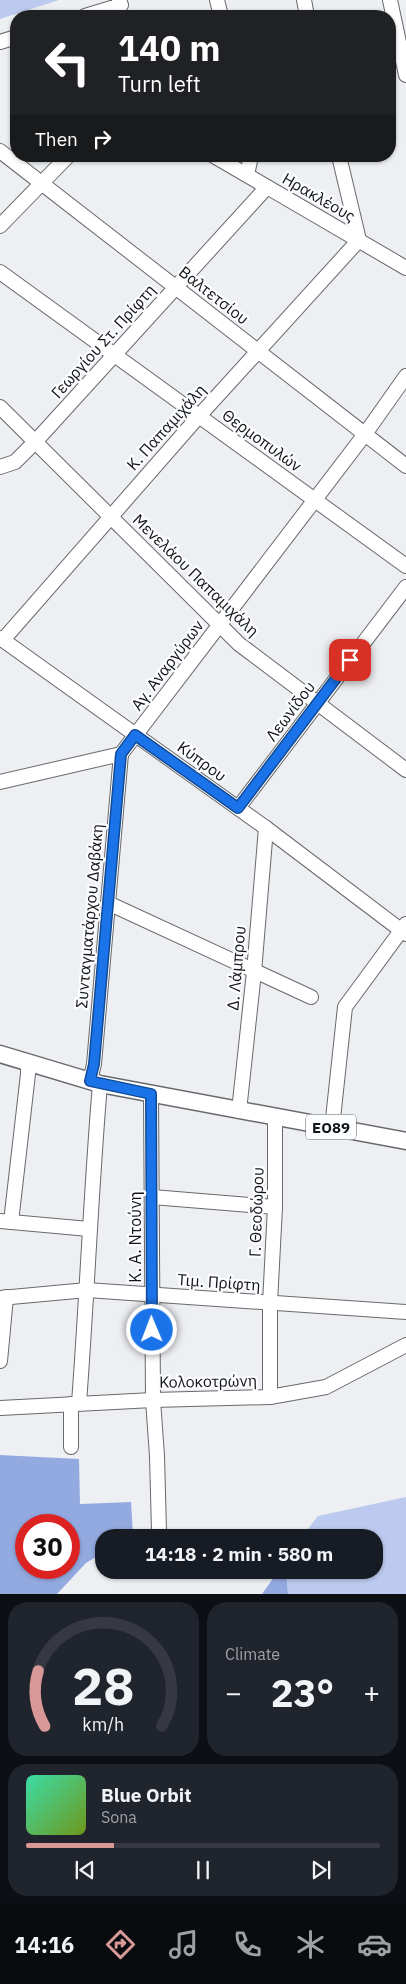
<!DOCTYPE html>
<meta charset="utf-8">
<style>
:root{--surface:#171b24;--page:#20242c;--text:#f1f3f6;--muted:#9ea1a6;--line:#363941;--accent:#d79896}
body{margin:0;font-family:"IBM Plex Sans",sans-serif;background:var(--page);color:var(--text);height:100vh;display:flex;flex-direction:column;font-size:19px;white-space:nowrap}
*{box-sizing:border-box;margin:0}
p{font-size:16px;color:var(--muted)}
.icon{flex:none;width:28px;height:28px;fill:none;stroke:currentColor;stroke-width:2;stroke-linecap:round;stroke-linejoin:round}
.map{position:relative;height:1594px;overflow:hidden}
.panel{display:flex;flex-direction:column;gap:8px;padding:8px;background:#0d0f14;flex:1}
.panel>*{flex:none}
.guide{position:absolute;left:10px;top:10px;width:386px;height:152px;border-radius:20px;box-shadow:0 1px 4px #0004;background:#202124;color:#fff;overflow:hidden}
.speed{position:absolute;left:15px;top:1514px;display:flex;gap:10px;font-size:25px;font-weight:700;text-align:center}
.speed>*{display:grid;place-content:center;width:65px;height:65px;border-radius:50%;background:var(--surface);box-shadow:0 1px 4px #0004;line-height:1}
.speed .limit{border:8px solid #d22;background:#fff;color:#111}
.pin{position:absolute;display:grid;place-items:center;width:42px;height:42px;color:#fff;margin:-21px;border-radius:10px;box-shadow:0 2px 8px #0006}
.me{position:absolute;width:55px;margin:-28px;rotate:359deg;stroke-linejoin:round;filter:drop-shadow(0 0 4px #0008)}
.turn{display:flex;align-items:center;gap:18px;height:105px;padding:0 25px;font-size:22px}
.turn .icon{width:65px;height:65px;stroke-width:2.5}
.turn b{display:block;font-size:35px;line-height:42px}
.then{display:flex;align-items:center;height:48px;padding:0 25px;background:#0003;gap:10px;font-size:19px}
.big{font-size:38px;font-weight:700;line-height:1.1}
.panel .widget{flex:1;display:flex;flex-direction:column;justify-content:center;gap:8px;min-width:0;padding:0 18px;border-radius:20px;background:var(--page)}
.panel .dial{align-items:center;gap:0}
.dial svg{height:130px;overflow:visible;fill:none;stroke:var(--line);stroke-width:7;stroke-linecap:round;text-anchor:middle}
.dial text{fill:var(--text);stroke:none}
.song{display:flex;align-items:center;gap:15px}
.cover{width:60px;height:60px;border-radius:8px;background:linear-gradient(135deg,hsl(160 70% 55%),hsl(80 70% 35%))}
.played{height:5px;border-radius:2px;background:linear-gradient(90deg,var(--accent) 25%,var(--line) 25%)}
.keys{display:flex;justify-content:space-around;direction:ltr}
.heat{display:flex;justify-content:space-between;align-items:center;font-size:28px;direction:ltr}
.panel .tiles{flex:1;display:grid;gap:8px;grid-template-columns:1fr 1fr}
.widget:last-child{grid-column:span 2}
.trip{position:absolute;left:95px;top:1529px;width:288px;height:50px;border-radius:20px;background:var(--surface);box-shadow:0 1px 4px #0004;font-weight:700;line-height:50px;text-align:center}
.dock{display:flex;height:80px;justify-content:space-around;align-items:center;background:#090b0e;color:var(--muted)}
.dock .icon{width:35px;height:35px}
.dock .selected{color:var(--accent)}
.dock b{font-size:22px;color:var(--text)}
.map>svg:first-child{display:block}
.green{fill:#bbcaee}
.forest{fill:#93aae1;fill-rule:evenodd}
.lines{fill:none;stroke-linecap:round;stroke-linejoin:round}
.minor-casing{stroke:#68696c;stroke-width:16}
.major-casing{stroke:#68696c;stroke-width:19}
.minor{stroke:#fff;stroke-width:14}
.major{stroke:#fff;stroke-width:16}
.route-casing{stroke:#114b97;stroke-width:12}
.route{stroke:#1a73e8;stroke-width:9}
.labels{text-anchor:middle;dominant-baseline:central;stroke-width:4.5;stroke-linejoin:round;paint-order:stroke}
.shield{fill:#fcfdff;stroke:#5a5b5c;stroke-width:1}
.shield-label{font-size:15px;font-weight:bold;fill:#141516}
.street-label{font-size:16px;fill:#141516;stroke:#fcfdff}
</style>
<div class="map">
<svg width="406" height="1594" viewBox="0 0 406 1594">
<rect width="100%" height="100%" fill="#eeeff2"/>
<g class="green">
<path d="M0,0H59L0,19Z"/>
<path d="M406,1497V1594H288L286,1570H374V1538L302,1537L318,1516Z"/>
</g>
<g class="forest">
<path d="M0,1455L79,1459L80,1504L131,1502L133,1535L129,1537L104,1538V1552L86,1563L57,1594H0ZM26,1525H69V1568H26Z"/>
<path d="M279,1570H286L288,1594H262Z"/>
</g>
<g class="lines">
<g class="minor-casing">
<g id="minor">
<path d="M217,0L221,16"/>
<path d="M304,0L307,16"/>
<path d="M390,0L406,75"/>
<path d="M85,16L121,5L119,0"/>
<path d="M0,42L16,37"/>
<path d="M0,151L406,466"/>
<path d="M214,156L406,268"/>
<path d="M247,175L251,156"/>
<path d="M0,226L68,156"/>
<path d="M0,272L406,566"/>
<path d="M0,407L239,644L406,770"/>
<path d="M0,467L15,462L35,442L267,187"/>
<path d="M0,638L266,828L406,934"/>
<path d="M3,640L199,416L359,240L339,156"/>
<path d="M0,782L121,754L365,434L406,376"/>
<path d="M238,808L406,587"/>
<path d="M108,903L311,997"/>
<path d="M90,1081L94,1064L121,754"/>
<path d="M151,1094L153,1400L157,1456L159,1531"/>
<path d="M239,1111L254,972L266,828"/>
<path d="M332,1128L345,1007L406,924"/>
<path d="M152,1197L275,1207"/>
<path d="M0,1221L89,1229"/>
<path d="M11,1222L28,1074V1064"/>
<path d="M0,1298L87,1290L406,1312"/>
<path d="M0,1361L6,1297"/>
<path d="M270,1397V1303L275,1207V1117"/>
<path d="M79,1403C87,1297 91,1190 100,1084"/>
<path d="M71,1404V1447"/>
<path d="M0,1408L153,1400L270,1397L326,1387L406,1345"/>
</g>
</g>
<g class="major-casing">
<path id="major" d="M0,1054L100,1084L406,1141"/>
</g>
<use href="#minor" class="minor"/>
<use href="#major" class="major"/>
</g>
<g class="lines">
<g class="route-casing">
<path id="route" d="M152,1330L151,1094L90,1081L94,1064L121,754L135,735L238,808L350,660"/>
</g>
<use href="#route" class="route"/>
</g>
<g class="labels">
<rect class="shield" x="306" y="1114.5" width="50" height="25" rx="4"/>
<g class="shield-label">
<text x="331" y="1127">ΕΟ89</text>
</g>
<g class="street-label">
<text transform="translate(319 197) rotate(30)">Ηρακλέους</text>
<text transform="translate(214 295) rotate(38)">Βαλτετσίου</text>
<text transform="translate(103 341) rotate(-48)">Γεωργίου Στ. Πρίφτη</text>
<text transform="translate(166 427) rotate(-48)">Κ. Παπαμιχάλη</text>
<text transform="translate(262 440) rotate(36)">Θερμοπυλών</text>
<text transform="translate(196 575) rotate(44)">Μενελάου Παπαμιχάλη</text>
<text transform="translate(167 665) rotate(-53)">Αγ. Αναργύρων</text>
<text transform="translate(290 711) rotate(-53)">Λεωνίδου</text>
<text transform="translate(202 761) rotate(36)">Κύπρου</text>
<text transform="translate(89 916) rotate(-85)">Συνταγματάρχου Δαβάκη</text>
<text transform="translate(236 968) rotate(-85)">Δ. Λάμπρου</text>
<text transform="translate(256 1212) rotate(-88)">Γ. Θεοδώρου</text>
<text transform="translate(135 1237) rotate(-90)">Κ. Α. Ντούνη</text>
<text transform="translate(219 1282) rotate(4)">Τιμ. Πρίφτη</text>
<text transform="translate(208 1381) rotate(-1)">Κολοκοτρώνη</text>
</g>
</g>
</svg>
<div class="speed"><div class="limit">30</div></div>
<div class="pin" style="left:350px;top:660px;background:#d93025"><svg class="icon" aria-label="arrive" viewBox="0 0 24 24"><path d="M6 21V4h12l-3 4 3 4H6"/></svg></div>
<svg class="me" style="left:152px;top:1330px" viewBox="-20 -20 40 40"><circle r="17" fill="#1a73e8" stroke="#fff" stroke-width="3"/><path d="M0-11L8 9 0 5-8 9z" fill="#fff"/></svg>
<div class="trip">14:18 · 2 min · 580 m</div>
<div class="guide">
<div class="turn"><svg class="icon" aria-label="left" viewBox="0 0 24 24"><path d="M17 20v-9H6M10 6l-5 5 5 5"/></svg><div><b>140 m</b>Turn left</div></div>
<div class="then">Then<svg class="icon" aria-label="right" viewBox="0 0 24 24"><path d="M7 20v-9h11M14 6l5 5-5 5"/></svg></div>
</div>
</div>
<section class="panel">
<div class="tiles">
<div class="widget dial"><svg viewBox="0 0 100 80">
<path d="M14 69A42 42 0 1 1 86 69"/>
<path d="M14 69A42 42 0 0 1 10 35" stroke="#d79896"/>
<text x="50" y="56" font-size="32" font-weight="700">28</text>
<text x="50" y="72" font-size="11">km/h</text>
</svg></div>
<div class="widget"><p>Climate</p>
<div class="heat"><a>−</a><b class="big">23°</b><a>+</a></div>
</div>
<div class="widget">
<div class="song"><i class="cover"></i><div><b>Blue Orbit</b><p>Sona</p></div></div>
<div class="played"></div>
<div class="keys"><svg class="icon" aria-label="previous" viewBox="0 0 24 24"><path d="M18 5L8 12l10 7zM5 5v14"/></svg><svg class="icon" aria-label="pause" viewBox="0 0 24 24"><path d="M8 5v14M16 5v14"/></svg><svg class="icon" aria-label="next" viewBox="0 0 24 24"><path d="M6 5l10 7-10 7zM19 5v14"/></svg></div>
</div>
</div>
</section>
<nav class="dock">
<b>14:16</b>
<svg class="icon selected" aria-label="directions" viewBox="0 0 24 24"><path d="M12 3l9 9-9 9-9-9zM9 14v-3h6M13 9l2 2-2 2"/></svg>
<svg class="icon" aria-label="music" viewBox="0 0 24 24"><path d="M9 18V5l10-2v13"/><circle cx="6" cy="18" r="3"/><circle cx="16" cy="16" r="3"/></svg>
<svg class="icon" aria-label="phone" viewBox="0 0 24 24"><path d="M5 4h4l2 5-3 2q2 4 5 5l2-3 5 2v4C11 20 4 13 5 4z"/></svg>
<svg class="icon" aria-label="climate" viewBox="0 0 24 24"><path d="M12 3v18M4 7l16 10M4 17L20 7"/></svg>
<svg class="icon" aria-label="car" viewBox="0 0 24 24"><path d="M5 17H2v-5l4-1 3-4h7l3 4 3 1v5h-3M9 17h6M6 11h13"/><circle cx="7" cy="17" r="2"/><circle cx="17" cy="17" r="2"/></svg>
</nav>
